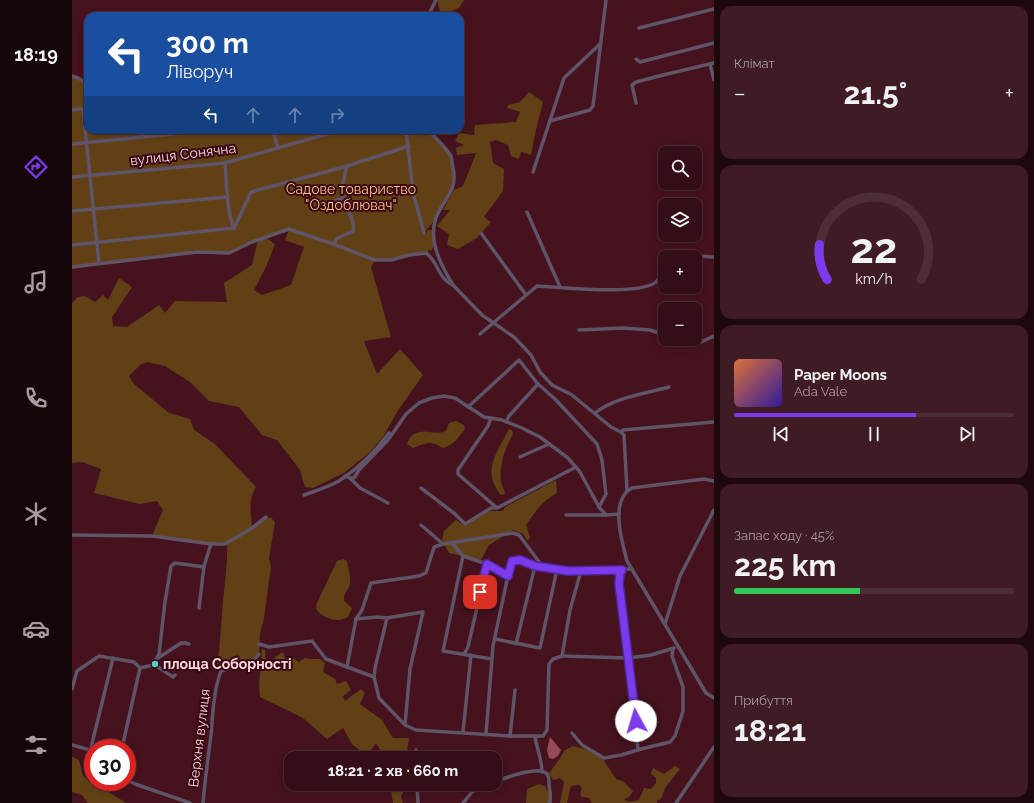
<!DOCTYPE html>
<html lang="uk">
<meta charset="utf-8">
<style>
:root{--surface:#340e16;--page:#3f1c23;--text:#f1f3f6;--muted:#a99ca1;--line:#4e2e35;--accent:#7c3aed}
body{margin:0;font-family:Raleway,sans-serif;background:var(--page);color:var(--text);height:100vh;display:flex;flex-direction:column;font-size:15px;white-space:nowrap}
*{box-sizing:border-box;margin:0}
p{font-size:13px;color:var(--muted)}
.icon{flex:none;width:22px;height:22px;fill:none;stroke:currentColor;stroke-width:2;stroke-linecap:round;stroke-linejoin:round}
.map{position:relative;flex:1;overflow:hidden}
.sheet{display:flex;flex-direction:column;gap:6px;padding:6px;background:#1d080c;width:320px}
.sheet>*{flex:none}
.banner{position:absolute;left:12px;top:12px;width:380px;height:122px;border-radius:12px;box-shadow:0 2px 6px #0003,0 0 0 1px var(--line);background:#1a4fa0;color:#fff;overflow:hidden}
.fabs{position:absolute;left:586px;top:146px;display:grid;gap:8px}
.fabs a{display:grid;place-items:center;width:44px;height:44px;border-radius:8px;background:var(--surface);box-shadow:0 2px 6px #0003,0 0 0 1px var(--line);font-size:20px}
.speed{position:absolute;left:12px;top:739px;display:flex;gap:8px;font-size:20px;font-weight:700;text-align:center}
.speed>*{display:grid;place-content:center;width:52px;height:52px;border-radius:50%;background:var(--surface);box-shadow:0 2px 6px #0003,0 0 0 1px var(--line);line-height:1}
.speed .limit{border:6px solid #d22;background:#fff;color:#111}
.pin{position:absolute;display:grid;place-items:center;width:34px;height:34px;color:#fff;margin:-17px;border-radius:8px;box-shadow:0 2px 6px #0006}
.me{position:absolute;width:44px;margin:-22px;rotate:354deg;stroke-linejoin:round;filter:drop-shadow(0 0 3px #0008)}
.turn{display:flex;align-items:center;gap:14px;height:84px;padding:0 16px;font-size:18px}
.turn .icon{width:52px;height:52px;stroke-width:2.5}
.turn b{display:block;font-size:28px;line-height:34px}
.lanes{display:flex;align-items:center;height:38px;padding:0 16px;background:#0003;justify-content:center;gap:20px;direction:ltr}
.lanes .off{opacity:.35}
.big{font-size:30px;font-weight:700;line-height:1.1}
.sheet .tile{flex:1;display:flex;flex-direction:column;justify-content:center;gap:6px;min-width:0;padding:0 14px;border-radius:12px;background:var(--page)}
.sheet .dial{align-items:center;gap:0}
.dial svg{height:104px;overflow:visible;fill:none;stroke:var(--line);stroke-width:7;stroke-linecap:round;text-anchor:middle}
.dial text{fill:var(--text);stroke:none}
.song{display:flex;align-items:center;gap:12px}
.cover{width:48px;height:48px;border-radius:6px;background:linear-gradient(135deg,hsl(20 70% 55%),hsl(250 70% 35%))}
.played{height:4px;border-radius:2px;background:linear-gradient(90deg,var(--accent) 65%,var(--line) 65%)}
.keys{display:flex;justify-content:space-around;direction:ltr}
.heat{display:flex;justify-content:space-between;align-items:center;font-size:22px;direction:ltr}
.charge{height:6px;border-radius:3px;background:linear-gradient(90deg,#34c759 45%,var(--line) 0)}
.trip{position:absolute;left:212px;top:751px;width:218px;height:40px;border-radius:12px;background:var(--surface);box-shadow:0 2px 6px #0003,0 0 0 1px var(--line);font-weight:700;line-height:40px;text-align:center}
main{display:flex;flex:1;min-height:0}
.tab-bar{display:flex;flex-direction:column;width:72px;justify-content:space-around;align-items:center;background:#150609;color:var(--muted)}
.tab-bar .icon{width:28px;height:28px}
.tab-bar .active{color:var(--accent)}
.tab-bar b{font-size:18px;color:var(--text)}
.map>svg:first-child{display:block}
.green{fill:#614016;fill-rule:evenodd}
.water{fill:#944a57}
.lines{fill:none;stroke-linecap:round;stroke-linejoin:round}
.street{stroke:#5f5468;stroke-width:3.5}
.route-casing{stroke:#51269a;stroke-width:10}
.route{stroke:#7c3aed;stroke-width:7}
.poi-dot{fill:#54cdc7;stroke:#3a0714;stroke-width:1.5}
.labels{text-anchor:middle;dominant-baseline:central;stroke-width:4;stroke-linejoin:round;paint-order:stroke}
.street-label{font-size:14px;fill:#fad6da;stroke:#3a0714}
.park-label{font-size:14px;fill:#fac381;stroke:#3a0714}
.poi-label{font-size:14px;font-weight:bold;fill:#fad6da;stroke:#3a0714;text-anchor:start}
</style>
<main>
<nav class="tab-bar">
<b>18:19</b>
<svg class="icon active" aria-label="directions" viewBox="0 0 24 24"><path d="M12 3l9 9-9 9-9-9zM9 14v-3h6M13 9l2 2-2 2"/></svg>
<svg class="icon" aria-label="music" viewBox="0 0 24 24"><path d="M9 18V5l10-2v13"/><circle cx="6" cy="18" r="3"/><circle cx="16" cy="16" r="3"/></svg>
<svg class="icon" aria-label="phone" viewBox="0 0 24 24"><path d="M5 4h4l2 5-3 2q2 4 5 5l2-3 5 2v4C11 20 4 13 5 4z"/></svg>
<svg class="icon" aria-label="climate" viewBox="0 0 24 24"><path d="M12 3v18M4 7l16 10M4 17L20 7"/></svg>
<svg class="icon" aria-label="car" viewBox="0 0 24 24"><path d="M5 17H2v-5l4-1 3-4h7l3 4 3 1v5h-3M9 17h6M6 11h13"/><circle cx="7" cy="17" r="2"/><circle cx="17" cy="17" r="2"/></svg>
<svg class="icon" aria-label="filters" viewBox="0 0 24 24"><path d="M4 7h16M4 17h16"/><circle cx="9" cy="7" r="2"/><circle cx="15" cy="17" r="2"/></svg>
</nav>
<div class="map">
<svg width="642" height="803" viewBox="0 0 642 803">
<rect width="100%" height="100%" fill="#45121e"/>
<g class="green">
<path d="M366,0H392L387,8L369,15L366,4Z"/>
<path d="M0,76L16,85V130H356C362,136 376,149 379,156C391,183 369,213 352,233L353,235L356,230H360L362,246L359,251L356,249L357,255L354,253L319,260H303L299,267L319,337L292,341L305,374L328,349L351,375L325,412L311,437L298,452L272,473L241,488L233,487L228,470L205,440L190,435L167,407L137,401L118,382L93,366L75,362L68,365L57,376L62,384L97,413L118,419L122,430L143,444L184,487C176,500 179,513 180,527L194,517L199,518L203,522L197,558L199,566L192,618L188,633L187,654L182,660L149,671L145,668C148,646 149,624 151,601C153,581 156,562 155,543L139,544L80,536L91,510L85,501L68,504L22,493L29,469L10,462L0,463V303L6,297L13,296L23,302L31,295L36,300L47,278L60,287L40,317L41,326L55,327L87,305L93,313L103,301L155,302L152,283L180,265L186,240L157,253L125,252L0,267ZM217,230L213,240L232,247L219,285L190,295L182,290L194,267L203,244L194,238Z"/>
<path d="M457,92L471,102L463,134L459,155L449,152L447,159L439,156L436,145L424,140L418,142L421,163L432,169L431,191L412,217L419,222L405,238L386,249L375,245L377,234L365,226L378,210H371L382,190L391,186L404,153L385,155L384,148L392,145L383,141L387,133L402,135L403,125L444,122L448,112L435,108L436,105L448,102Z"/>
<path d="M384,421L392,425L393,429C386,438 382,445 371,448C358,440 354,443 341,448L335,444C342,423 362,437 374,431L377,423Z"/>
<path d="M437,429L440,430L441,434C433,449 427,464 429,482C430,486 433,490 433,494L429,495C409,471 425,453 437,429Z"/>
<path d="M484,480L485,493C471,500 463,512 454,525L458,537L456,541L451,534L441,530L417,545L409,560L377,553L370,540L372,531L384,520L393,526L417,511H431L433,507Z"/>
<path d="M271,559L275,561C276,567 279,576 278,583C277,590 271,593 272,601L280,608L276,617C273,618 270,620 266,620C258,620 243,614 244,605L265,561Z"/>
<path d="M190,649L193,650L194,668L201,670L203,657L211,652L214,661L221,658L227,662L233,658L238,659H248L253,663L251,672L263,679L265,684L274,681L279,690L271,696L273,701L289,689L293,693L288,704L310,720L321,738H337L334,758H313L304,743L295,756L280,744L271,728L255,739L231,718L188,697L187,685Z"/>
<path d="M501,746L527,753L544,779L551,781L561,791L557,797L552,799L556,802L567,800L572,788L579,789L584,783V778L579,774L581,768L592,774L603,766L608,769L593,788L589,799L585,801V803H520L517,798L510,797L508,794L510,788L507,785L499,786L495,803H488L492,782L488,778L481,780L477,773L484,764L493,750Z"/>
<path d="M0,757L7,760L11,776L54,803H16L10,795L0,792Z"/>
<path d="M318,784H331L333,789L329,796L331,803H321Z"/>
<path d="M467,784L473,786L480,798V803H454L455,789Z"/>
</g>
<path class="water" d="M478,737L489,750L486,756L481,759L477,758L475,750Z"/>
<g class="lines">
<g class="street">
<path d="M356,16L364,0"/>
<path d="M567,28L642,9"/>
<path d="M564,59L568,62L642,43"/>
<path d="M638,64L642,80"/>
<path d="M0,76L8,79L16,85"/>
<path d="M564,103L560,85L564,82L591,75L642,63"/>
<path d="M11,109L27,263"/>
<path d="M0,110L16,108"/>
<path d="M478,121L518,110L521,106L534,0"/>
<path d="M201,130L206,148"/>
<path d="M334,130L341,192L352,233"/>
<path d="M356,130C362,136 375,149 379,156C380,159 380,164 381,168C387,192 368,202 363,221C357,243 370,267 381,285"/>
<path d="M0,144L140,130"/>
<path d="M153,163C155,183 154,210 162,228"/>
<path d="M461,172L492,78L528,44"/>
<path d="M0,177L153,163L269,130"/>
<path d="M248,206L271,198"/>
<path d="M0,211L156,197"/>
<path d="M455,212L488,287"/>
<path d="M409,233L454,295"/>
<path d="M262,244L264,239L281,231C284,219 273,209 271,198C269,187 272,176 275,166"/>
<path d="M0,245L162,228L179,192L275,166L337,146"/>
<path d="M607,257L609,255L642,257"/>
<path d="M0,267L125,252L157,253L180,242L217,229L261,244L303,260H319L337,255L354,253C366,261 366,279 381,285L410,315L442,337L459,355L468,372L480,385L500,395L539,427L549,432"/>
<path d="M507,330L552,328L578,330L593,335"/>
<path d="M408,334L465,286C489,287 567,296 584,282C587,279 590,274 593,270"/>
<path d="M608,339L629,342L642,336"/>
<path d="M396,407L447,360L466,384L483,399L525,444L530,460L534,494L527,507"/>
<path d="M523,413C543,397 572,394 597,387"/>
<path d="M419,418L416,426L386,470V474L425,508L504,467"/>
<path d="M434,422L437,416L466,384"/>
<path d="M448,457L477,444"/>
<path d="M273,476L278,478H282L287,470L316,440L334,414L347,403L360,398L372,396L383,398L412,417L430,420L450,428L468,437L496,458L508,472L527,507L534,515L547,514"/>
<path d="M278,478L288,488L316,503"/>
<path d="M642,481L632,479L560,488C537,500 550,542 555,561L634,693L642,698"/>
<path d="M349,488L383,514L393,524L419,508H424"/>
<path d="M555,491L552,435L549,432L551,430L642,422"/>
<path d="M232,495C243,491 256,487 267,481C285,469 304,451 317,433"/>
<path d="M494,515H534"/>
<path d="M349,525L371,544"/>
<path d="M0,535L80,536L139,544H153L180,528L194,517"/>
<path d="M380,543L391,556L415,564"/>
<path d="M391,556L371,651L420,659"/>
<path d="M550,569L548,573L547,584L562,707L566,750"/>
<path d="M127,608L132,566L139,544"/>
<path d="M315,618L351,612L338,669L333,725"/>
<path d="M284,619L305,617L315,618L303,668L302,677L307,698L333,725L344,730L438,736H471L475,730L477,664L481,659L490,656L498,610L509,571"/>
<path d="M593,624L608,576L642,510"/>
<path d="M423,639L468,648L485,569"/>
<path d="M187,644L197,647L240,641L254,659L302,677"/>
<path d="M444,644L463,566"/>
<path d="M392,654L396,647L415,564L436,576"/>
<path d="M490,656L556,658L579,655L602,648"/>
<path d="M86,658L109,643H113L117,644"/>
<path d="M81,665H83L101,677L103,675"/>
<path d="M275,667L284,619L290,610L299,583L347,576L354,573L362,547L371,544L441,533L447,535L471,567"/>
<path d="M68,668L81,665L87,654L93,602L99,566L103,563L132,567"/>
<path d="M0,689L5,671L27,656L62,662L68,668L50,748"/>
<path d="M391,732L399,655"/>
<path d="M500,733L510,745L532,758L549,755L569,749L598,742L603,736L611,711V687L600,656L601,649"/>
<path d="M414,734L421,646L439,561L448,560L463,566L496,571L560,569"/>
<path d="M438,736L443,690"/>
<path d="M463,737C465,749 470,760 470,772"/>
<path d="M0,745L18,750"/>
<path d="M344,750V758"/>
<path d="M15,764L41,658"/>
<path d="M55,780L63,784L118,803"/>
<path d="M423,782C433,778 465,766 474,773C478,776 477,781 477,785C478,791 480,798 477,803"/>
<path d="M345,784L346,803"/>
<path d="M131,803C133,780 136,758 139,735C141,714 141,692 149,671L182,660L187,654"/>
<path d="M391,803L400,792L418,784"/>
<path d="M604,803L642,747"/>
</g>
</g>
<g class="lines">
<g class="route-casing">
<path id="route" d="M408,592L415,564L436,576L440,561L448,560L463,566L496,571L550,570L548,573L547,584L564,721"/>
</g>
<use href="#route" class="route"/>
</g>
<circle class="poi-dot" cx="83" cy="664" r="4"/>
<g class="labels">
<g class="street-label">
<text transform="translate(111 154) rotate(-7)">вулиця Сонячна</text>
<text transform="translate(127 738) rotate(-83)">Верхня вулиця</text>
</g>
<g class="park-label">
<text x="279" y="189">Садове товариство<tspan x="279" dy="16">"Оздоблювач"</tspan></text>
</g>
<g class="poi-label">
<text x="91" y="664">площа Соборності</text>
</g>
</g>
</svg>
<div class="fabs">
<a><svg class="icon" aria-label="search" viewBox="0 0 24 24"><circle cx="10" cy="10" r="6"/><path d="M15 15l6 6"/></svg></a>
<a><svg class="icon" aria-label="layers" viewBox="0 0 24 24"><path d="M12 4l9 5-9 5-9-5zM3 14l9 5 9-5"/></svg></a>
<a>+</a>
<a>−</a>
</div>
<div class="speed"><div class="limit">30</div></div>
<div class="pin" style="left:408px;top:592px;background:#d93025"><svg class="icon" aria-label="arrive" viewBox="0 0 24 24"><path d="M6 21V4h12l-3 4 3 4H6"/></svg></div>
<svg class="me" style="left:564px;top:721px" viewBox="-20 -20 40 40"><circle r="19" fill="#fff"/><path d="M0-13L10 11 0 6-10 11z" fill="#7c3aed"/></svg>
<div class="trip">18:21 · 2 хв · 660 m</div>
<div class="banner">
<div class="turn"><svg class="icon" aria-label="left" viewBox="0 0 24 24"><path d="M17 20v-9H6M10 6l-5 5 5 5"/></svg><div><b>300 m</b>Ліворуч</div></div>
<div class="lanes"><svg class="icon" aria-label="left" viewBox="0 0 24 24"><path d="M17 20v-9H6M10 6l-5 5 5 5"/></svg><svg class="icon off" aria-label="ahead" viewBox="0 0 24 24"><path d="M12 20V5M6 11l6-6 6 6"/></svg><svg class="icon off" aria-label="ahead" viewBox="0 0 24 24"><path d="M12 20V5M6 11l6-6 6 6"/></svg><svg class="icon off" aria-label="right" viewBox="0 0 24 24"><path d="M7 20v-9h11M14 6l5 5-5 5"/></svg></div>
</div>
</div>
<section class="sheet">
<div class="tile"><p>Клімат</p>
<div class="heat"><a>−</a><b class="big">21.5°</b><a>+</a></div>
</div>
<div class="tile dial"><svg viewBox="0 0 100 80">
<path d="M14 69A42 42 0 1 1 86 69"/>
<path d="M14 69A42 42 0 0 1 8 42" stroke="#7c3aed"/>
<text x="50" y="56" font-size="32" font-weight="700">22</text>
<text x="50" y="72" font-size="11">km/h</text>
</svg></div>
<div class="tile">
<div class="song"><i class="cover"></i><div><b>Paper Moons</b><p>Ada Vale</p></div></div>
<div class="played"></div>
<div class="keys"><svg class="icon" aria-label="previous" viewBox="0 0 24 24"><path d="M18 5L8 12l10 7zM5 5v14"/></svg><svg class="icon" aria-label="pause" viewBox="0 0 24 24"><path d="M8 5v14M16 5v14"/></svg><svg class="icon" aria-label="next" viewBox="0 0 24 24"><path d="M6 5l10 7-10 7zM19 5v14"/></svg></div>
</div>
<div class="tile"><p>Запас ходу · 45%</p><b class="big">225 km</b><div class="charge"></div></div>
<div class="tile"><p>Прибуття</p><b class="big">18:21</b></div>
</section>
</main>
